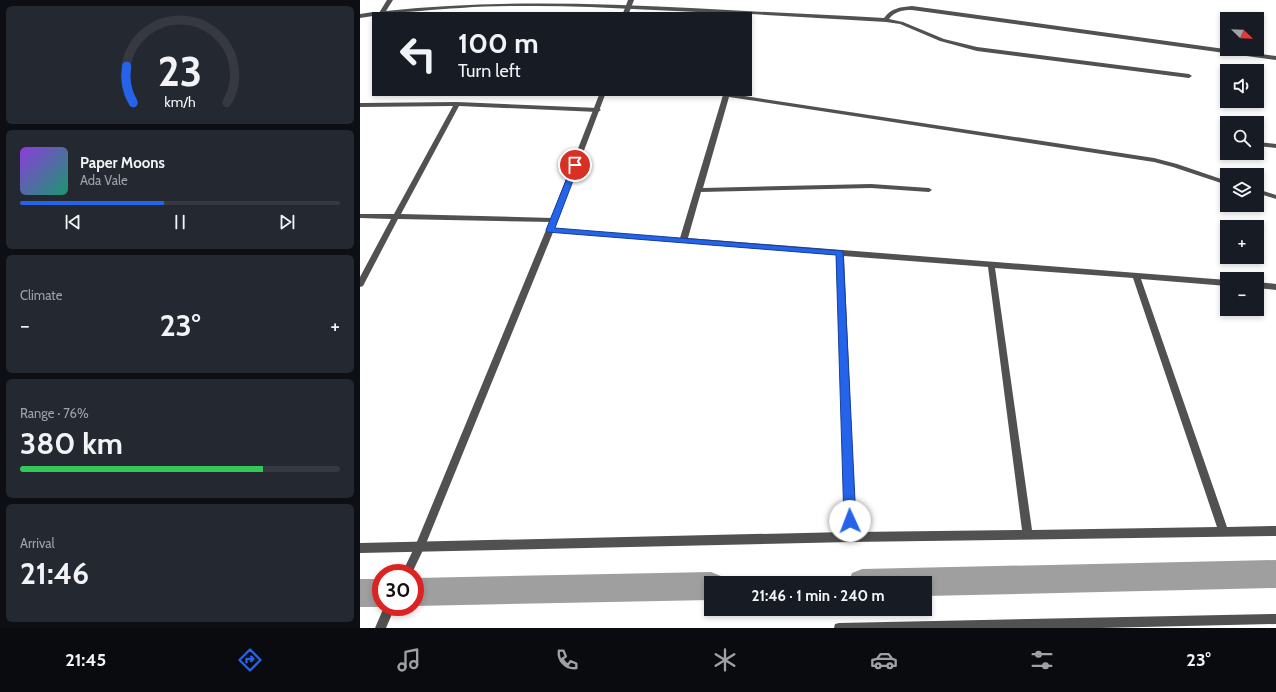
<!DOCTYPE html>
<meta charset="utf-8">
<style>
:root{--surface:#171b24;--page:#242831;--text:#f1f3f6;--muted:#9ea1a6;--line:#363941;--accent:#2563eb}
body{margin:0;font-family:Cabin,sans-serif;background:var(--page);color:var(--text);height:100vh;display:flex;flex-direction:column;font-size:15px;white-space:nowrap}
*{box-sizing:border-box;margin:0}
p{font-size:13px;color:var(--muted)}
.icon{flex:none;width:22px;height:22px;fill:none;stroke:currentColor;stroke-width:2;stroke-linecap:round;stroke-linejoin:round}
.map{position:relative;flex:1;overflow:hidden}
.sheet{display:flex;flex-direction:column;gap:6px;padding:6px;background:#0d0f14;width:360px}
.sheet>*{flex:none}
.hud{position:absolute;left:12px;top:12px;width:380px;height:84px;border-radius:0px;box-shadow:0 2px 6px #0003;background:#171b24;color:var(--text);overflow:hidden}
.needle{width:26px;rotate:113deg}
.fabs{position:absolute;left:860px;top:12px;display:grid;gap:8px}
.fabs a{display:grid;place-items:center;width:44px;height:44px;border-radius:0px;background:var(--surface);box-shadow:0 2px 6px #0003;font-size:20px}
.speed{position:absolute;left:12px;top:564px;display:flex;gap:8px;font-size:20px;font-weight:700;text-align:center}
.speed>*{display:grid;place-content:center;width:52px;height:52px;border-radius:50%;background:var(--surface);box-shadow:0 2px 6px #0003;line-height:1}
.speed .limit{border:6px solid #d22;background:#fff;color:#111}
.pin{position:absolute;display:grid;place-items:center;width:34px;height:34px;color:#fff;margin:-17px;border:2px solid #fff;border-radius:50%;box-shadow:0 1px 4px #0007}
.me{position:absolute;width:44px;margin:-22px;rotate:358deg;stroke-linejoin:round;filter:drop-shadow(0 0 3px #0008)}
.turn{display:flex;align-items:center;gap:14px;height:84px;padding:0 20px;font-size:18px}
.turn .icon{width:52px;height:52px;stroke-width:2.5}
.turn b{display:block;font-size:28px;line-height:34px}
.big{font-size:30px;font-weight:700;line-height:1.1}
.sheet .card{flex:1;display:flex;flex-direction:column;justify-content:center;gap:6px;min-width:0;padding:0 14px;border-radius:6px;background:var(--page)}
.sheet .dial{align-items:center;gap:0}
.dial svg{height:104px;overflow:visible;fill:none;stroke:var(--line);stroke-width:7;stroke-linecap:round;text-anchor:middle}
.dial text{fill:var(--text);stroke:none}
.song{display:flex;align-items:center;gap:12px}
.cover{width:48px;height:48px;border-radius:6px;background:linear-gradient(135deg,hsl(270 70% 55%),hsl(160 70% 35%))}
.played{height:4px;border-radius:2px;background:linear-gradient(90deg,var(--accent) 45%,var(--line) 45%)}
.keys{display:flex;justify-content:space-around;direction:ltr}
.heat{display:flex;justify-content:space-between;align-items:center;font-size:22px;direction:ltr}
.charge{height:6px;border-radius:3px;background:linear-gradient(90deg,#34c759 76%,var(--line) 0)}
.trip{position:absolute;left:344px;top:576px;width:228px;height:40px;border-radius:0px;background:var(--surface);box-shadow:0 2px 6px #0003;font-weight:700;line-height:40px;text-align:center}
.dock{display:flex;height:64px;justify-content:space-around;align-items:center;background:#090b0e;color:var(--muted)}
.dock .icon{width:28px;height:28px}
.dock .current{color:var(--accent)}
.dock b{font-size:18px;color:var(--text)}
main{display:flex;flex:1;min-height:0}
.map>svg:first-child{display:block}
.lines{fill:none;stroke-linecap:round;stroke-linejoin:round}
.canal{fill:#9f9f9f;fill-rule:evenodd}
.minor{fill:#515151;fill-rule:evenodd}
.tertiary{fill:#515151;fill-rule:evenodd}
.route{fill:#2563eb;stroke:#184099}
</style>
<main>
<section class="sheet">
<div class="card dial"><svg viewBox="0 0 100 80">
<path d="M14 69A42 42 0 1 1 86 69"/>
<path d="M14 69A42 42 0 0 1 9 41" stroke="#2563eb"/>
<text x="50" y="56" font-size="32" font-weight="700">23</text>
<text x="50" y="72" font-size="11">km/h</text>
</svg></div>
<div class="card">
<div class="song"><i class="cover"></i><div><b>Paper Moons</b><p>Ada Vale</p></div></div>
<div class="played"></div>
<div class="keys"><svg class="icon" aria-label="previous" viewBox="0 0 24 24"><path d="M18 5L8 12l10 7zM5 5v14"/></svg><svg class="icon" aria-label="pause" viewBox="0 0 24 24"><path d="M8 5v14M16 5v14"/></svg><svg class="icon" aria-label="next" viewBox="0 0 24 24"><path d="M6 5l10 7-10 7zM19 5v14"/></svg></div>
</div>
<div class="card"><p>Climate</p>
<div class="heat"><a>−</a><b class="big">23°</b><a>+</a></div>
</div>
<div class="card"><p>Range · 76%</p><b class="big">380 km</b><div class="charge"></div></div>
<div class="card"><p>Arrival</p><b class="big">21:46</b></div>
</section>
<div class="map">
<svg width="916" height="628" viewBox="0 0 916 628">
<rect width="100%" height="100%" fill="#fff"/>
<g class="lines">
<g class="canal">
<path d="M916,560V588L565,596V583H488L492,573L502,569Z"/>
<path d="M351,572L361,576L364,583H351V600L55,606V578Z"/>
<path d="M0,579H21L22,607H0Z"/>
</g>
<g class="minor">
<path d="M27,0H33L26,11C130,0 227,3 331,8C395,12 460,14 524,18C531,8 541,7 552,6L916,56V60L552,10C543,10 535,11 529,19L543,22L584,39L617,47L829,74L832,76L829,78L617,51L580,41L540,24L526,22L391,14V13C319,13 248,6 176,6C151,6 126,6 101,8C74,9 47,13 19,13Z"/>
<path d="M13,12L15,13H13V16L0,18V14Z"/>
<path d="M363,95H378L794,158L817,164L867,181V185L813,167L794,162L369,97L343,188L511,184L569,188L572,190L569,192L511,188L341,192L328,238L867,280V286L781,279L867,527L916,526V536L491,542L0,553V543L486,532L476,255L190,232L186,230L190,228L320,238ZM484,256L628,267L662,530L496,532ZM635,268L773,278L857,527L672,530Z"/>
<path d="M97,102L238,108L241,110L238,112L99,106L41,214L193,218L197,220L193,222L38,219L3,286L0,287V277L31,219L0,218V214H34L93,106L0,107V103Z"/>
<path d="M897,142L916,144V148L897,146Z"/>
<path d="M897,189L916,195V199L897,193Z"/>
<path d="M897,282L916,284V290L897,288Z"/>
<path d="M916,614V624L740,628H474L475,624L479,623Z"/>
</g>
<g class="tertiary">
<path d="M268,0H274L269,13H263Z"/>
<path d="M239,95H245L194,230L65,546L52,573H42L56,544L186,230Z"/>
<path d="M24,607H35L26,628H15Z"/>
</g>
</g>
<path class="route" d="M213,163H218L219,165L195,228L483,251L496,521L494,525L490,526L486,525L484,521L476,255L187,232L186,230Z"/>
</svg>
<div class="fabs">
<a><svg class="needle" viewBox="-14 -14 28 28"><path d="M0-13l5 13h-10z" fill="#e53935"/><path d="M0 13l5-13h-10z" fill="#9ea1a6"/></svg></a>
<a><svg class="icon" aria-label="sound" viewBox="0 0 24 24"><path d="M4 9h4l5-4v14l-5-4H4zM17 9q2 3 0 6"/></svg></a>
<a><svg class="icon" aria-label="search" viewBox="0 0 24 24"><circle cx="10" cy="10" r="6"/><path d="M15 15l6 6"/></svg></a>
<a><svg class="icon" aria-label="layers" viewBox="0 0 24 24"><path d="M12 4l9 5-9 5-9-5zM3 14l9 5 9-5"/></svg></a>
<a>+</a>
<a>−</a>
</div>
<div class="speed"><div class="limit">30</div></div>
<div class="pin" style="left:215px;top:165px;background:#d93025"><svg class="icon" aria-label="arrive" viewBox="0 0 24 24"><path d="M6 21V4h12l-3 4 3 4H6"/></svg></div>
<svg class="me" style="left:490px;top:521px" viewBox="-20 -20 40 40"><circle r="19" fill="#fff"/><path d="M0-13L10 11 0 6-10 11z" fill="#2563eb"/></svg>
<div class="trip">21:46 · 1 min · 240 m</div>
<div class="hud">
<div class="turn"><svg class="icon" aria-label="left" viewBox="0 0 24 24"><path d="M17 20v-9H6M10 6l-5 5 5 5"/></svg><div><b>100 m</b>Turn left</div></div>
</div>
</div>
</main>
<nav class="dock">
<b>21:45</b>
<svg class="icon current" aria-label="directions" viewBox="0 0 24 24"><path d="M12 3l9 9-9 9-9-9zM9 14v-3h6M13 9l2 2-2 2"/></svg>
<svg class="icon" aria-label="music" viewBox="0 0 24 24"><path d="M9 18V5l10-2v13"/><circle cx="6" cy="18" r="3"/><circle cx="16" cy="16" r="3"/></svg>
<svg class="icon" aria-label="phone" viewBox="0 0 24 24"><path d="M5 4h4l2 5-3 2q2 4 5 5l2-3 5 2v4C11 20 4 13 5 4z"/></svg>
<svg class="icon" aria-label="climate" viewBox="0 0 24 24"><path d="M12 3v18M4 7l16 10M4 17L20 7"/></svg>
<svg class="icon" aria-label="car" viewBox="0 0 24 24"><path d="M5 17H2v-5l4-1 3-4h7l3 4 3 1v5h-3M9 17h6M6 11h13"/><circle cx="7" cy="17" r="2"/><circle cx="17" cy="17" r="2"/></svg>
<svg class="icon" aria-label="filters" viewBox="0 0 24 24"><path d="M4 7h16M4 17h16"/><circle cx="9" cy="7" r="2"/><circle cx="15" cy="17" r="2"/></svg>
<b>23°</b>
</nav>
